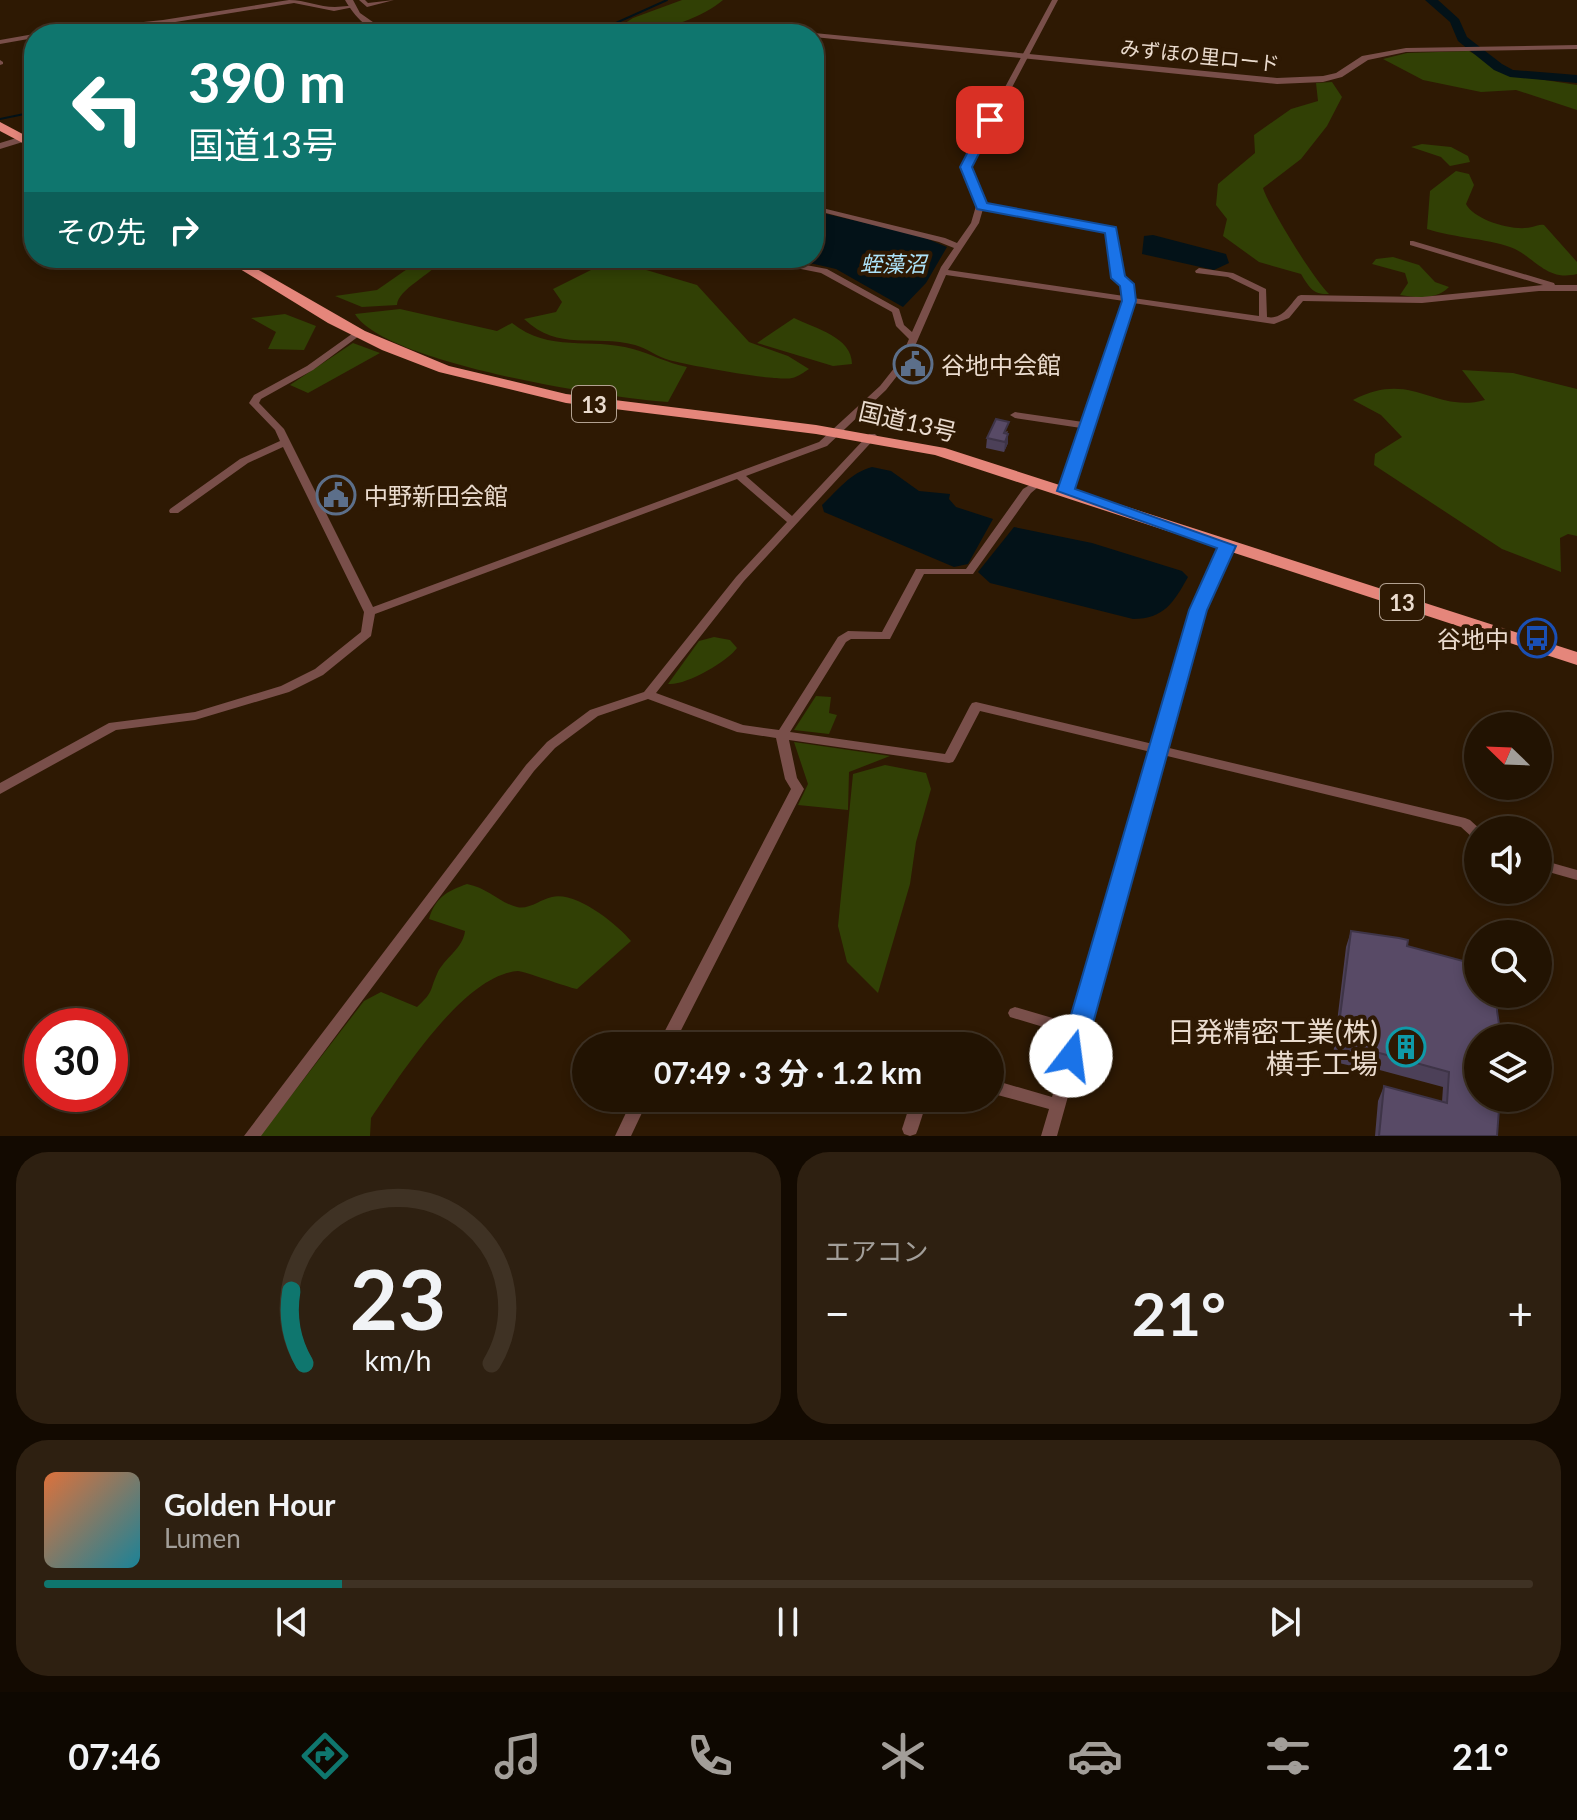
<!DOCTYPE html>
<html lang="ja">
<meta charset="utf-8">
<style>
:root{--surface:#221302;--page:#2e2011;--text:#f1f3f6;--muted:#a29e99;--line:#3f3224;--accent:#0f766e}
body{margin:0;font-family:Lato,"Noto Sans JP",sans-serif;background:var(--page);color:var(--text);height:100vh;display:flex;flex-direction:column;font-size:30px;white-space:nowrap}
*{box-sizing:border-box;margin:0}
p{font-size:26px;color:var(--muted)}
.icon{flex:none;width:44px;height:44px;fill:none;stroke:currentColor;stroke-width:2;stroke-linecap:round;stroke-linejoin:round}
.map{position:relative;height:1136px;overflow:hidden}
.side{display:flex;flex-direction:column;gap:16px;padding:16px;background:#130a01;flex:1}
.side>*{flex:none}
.guide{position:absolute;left:24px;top:24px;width:800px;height:244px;border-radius:32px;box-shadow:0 4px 12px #0003,0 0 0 2px var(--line);background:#0f766e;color:#fff;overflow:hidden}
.needle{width:52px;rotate:293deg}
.tools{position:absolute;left:1464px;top:712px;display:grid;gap:16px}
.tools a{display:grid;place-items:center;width:88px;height:88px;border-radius:50%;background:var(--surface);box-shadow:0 4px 12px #0003,0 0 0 2px var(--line);font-size:40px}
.speed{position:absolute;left:24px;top:1008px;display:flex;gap:16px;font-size:40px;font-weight:700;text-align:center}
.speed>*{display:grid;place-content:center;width:104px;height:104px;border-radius:50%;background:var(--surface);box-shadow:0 4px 12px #0003,0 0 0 2px var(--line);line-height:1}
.speed .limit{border:12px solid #d22;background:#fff;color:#111}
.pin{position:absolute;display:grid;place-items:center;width:68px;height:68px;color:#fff;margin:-34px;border-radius:16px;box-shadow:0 4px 12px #0006}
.me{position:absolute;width:88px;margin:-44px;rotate:15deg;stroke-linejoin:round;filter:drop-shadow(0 0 6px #0008)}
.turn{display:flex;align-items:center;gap:28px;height:168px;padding:0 32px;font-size:36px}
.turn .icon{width:104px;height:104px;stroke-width:2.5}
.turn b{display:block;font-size:56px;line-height:68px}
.then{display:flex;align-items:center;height:76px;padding:0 32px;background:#0003;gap:16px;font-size:30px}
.big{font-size:60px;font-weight:700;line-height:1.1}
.side .widget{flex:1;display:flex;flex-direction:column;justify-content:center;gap:12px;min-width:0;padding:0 28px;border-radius:32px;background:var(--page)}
.side .dial{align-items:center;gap:0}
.dial svg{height:208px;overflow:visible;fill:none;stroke:var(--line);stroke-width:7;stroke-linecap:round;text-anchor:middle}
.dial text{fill:var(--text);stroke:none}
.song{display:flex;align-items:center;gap:24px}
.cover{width:96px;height:96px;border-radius:12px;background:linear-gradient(135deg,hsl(20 70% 55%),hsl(190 70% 35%))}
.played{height:8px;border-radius:4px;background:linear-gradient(90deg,var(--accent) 20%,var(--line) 20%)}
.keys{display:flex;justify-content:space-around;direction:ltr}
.heat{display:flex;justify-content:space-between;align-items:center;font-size:44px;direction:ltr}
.side .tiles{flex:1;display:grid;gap:16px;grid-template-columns:1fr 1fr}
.widget:last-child{grid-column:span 2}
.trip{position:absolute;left:572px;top:1032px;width:432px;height:80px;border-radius:40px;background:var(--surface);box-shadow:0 4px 12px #0003,0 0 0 2px var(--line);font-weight:700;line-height:80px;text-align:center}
.dock{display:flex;height:128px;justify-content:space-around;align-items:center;background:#0e0801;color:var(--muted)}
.dock .icon{width:56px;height:56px}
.dock .on{color:var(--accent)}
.dock b{font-size:36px;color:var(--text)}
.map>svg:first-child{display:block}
.green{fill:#314005}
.water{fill:#031218}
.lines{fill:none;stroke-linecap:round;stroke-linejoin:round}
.stream{stroke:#031218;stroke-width:2}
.river{fill:#031218;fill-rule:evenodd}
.minor{fill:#794f4a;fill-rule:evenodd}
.tertiary{fill:#794f4a;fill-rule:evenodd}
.trunk{fill:#e5867b;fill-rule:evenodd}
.wall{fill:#4c4058}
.shaded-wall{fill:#3e3447}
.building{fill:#584a66;stroke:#3e3447;stroke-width:2}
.route{fill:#1a73e8;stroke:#114b97;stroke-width:2}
.labels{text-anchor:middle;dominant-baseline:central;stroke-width:8;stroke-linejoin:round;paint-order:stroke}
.far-street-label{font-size:20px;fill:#eadbce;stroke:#2e1903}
.far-water-label{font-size:22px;font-style:italic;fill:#ade3f9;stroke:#2e1903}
.shield{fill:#2e1903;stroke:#b2a191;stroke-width:2}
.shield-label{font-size:22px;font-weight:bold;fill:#eadbce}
.poi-label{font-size:24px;fill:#eadbce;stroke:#2e1903;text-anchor:start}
.street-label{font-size:24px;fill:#eadbce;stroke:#2e1903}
.near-poi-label{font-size:28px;fill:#eadbce;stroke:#2e1903;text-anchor:end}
</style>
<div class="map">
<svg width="1577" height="1136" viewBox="0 0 1577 1136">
<rect width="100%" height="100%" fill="#2e1903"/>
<g class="green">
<path d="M682,0H723C700,20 647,38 616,29L633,18Z"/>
<path d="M1469,51L1512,75L1577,85V110L1516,90L1481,92L1423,80L1383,59L1407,53Z"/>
<path d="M1332,82L1342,97L1327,126L1301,159L1263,188C1269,207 1314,280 1329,294C1313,295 1309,287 1301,274L1259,262L1223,236L1227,219L1216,205L1218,184L1255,153L1254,135L1291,109L1318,101L1316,83Z"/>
<path d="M1422,144L1451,147L1468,156L1470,162L1450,166L1441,157L1411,147Z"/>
<path d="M1456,171L1469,174L1474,185L1466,204C1474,220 1514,232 1532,227C1537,226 1540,224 1544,225L1577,262V274C1548,281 1538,261 1515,249C1494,239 1453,238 1427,229L1430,191Z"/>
<path d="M1393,257L1419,265L1435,282L1449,287C1436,300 1417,298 1400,295L1408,283L1405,273L1372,264L1376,259Z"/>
<path d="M423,258H444C431,275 398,289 397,305L362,307L335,296L377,290Z"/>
<path d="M597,267L643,269L697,285L749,342L788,356L809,369C804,372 798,377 792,378C779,382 686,365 669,360C657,357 647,348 635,345C593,334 559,352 524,319L556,312L562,302L553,289Z"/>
<path d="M400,309L497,331L512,323C549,353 590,337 633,349C651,354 667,363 687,367L668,402C608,398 384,363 355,314Z"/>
<path d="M285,314L316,326L304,350L268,349L276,332L251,318Z"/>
<path d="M794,318C816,329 852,337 852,364L833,366L757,343Z"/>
<path d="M353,343L380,353L308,393L290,385Z"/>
<path d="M1462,370L1513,373L1577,389V536L1568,534L1560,538L1561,572L1502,549L1374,465L1375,454L1402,437L1381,415L1353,400C1413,369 1433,414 1485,400Z"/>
<path d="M714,637L730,640L737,648C727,662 685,686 668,684L699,641Z"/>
<path d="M816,696L831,697L829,713L837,715L829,734L794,730Z"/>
<path d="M794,742L890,756L849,772L848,810L798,805L808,784Z"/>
<path d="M885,765L926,773L931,789L916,842L910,884L878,993L847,962L838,926L853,774Z"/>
<path d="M467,884C488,888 498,902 517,907C529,910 541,899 552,897C576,891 617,924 631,941L577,989C566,987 524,971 518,971C464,974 399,1077 371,1118L370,1136H260L364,1001L381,992L417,1007C434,991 429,992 437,974C444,958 463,949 465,931L429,919C435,898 447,891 467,884Z"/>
</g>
<g class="water">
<path d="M818,212L918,235L947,247L926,283L903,307L836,269L788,258H814V213Z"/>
<path d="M1153,235L1226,254L1229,263L1214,270L1142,254L1144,236Z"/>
<path d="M872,467L891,471L919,491L950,494L949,499L956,507L993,519L968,564L954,567L824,512L822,505C838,490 850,473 872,467Z"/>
<path d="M1014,527L1092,543L1182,571L1188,577C1174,602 1164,619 1133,619L990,583L978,572Z"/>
</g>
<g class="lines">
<g class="stream">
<path d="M569,34L607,27L667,0"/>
<path d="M0,119L34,112"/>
</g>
<path class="river" d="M1425,0H1438L1459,19L1467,37L1502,64L1513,70L1577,75V83L1510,77L1494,70L1458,41L1450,22Z"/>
<g class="minor">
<path d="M289,0C305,0 319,7 335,7C342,7 348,5 354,7L334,11L294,3L163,24L65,34H43L46,32L163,20Z"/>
<path d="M359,0H365L368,3L394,0L367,7Z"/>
<path d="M1052,0H1058L970,167L972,179L986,199L984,204L1114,228L1122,277L1131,284L1133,298L1259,316V292L1228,277L1196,273L1195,271L1199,268L1233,273L1266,289L1267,317C1282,320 1289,306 1298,296L1301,295L1422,297L1543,285L1410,245V241H1413L1554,283L1555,285H1577V291H1539L1422,303L1303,301L1289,318L1274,324L1133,303L1070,491L1065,494L1060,491L1081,428L1015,418L1010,415L1015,412L1083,422L1124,301L946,275L908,362L886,390L827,446L746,476L792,516L869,434H875L877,436L744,581L656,693L743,725L779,730L838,637L848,631L882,632L916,569H966L1023,489L1038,480L1043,483L1031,493L973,574H924L890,639H851L846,642L790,732L945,754L970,706L972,703L976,702L1153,744L1192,610L1222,546L1227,543L1232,546L1204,610L1165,747L1465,818L1470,820L1481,830H1478V840L1473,838L1461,827L1163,755L1057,1136H1041L1049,1109L990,1093V1079L1052,1097L1070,1035L1010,1017L1008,1013L1010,1009L1015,1007L1073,1024L1151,752L980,711L955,759L953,762L949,763L789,740L797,778L804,789L673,1046H657L791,789L785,779L776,738L737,732L648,699L598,716L555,748L534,771L261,1136H244L526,765L547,742L590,710L644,692L736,577L787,522L737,479L375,614L371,636L323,675L289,692L195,720L116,730L0,794V783L109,723L195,712L281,686L315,669L361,632L364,612L283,447L248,463L178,513H170L169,511L170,509L240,459L280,441L275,430L249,403L254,395L307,366L356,331L359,332V336L313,370L261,399L259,403L284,429L373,607L819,442L880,386L899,362L909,339L896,326L892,312L821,273L756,260L752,258H769L827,269L899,309L904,325L912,332L941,267L954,248L939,242L814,210V206L945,238L957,243L971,223L978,199L964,179L962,167ZM983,209L1107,232L1114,278L1123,285L1124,296L948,270L979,223Z"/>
<path d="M34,34V38L0,44V40Z"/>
<path d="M0,60L3,62V64L0,65Z"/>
<path d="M1538,859L1577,870V880L1538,869Z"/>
<path d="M633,1098H649L631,1136H615Z"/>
<path d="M912,1098H928L918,1129L916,1134L910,1136L904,1134L902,1129Z"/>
</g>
<g class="tertiary">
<path d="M345,0H353L360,13L390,34C370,34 354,16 345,0Z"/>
<path d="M814,33L1277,78L1323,76L1336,73L1362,56L1406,48L1577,45V49L1406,52L1368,60L1342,77L1323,82L1277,84L814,37V34H811Z"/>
<path d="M23,136L26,137V141L0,149V143Z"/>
</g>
<g class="trunk">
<path d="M0,122L34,140V149L0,131Z"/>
<path d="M222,258H238L365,331L449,366L566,394L816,425L945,448L1577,652V665L935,455L816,434L566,403L439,372L382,350L328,323Z"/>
</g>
</g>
<g class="wall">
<path d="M1008,431L1007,434H1008V443L1004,452L986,448L987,438Z"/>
<path d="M1351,931L1407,946L1478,1098H1485L1484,1105L1497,1136H1375L1378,1101L1384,1086L1442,1102L1443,1087L1361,1065L1360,1068L1339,1063L1340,1058L1333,1056L1346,947Z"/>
</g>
<path class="shaded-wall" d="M1008,434V443L1004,452L1005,442Z"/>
<g class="building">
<path d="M996,419L1009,422L1004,433L1008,434L1005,442L987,438Z"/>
<path d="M1351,931L1399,938L1408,940L1407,946L1478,965V994H1498L1497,1011L1501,1038H1478V1098H1484V1105L1499,1109L1497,1136H1379L1384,1086L1447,1103L1449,1072L1365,1049V1053L1344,1047L1345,1042L1337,1040Z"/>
</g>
<path class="route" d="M986,117L996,120L972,167L987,203L1116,227L1125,276L1134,284L1136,301L1075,489L1236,546L1207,610L1084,1056L1080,1063L1071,1066L1062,1063L1059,1056L1189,610L1217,548L1057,491L1122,301L1120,286L1111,278L1105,233L977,209L960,167Z"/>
<defs>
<g id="civic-ring" transform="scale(2)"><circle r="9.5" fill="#2e1903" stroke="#5c6f8a" stroke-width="1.5"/><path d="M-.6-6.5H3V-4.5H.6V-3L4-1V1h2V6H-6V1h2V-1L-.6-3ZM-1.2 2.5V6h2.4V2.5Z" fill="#5c6f8a"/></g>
<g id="bus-ring" transform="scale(2)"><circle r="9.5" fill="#2e1903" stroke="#1a4fb4" stroke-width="1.5"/><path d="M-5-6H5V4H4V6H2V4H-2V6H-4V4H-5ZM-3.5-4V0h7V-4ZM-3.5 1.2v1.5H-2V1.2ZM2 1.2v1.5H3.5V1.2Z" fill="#1a4fb4"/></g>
<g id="building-ring" transform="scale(2)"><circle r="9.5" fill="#2e1903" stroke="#0f9aa8" stroke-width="1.5"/><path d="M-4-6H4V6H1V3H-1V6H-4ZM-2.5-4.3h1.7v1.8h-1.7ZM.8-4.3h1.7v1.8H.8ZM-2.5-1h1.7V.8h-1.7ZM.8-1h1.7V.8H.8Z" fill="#0f9aa8"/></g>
</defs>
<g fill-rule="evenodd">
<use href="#civic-ring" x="913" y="364"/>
<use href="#civic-ring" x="336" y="495"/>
<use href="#bus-ring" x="1537" y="638"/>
<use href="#building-ring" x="1406" y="1047"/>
</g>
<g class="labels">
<g class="far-street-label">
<text transform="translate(1200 55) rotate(6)">みずほの里ロード</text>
</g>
<g class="far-water-label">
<text x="893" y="263">蛭藻沼</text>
</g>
<g class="shield">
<rect x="572" y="386" width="44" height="36" rx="6"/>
<rect x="1380" y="584" width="44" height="36" rx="6"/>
</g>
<g class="shield-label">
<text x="594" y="404">13</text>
<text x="1402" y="602">13</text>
</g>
<g class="poi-label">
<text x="941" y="364">谷地中会館</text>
<text x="364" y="495">中野新田会館</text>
<text x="1509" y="638" text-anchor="end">谷地中</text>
</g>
<g class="street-label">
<text transform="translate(908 421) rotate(13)">国道13号</text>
</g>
<g class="near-poi-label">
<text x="1378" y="1031">日発精密工業(株)<tspan x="1378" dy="32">横手工場</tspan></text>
</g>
</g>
</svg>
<div class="tools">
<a><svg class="needle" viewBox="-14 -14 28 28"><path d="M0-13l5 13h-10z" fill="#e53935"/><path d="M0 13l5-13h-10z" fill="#a29e99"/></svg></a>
<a><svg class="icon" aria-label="sound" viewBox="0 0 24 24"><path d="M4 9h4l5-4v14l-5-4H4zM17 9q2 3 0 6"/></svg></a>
<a><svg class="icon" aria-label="search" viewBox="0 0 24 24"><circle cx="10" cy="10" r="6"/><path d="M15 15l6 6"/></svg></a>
<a><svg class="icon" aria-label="layers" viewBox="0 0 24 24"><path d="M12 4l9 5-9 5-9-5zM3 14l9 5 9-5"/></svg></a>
</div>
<div class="speed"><div class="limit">30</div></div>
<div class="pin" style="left:990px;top:120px;background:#d93025"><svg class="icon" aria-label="arrive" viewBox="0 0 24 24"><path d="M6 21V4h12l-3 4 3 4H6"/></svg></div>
<svg class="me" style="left:1071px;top:1056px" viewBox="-20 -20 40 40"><circle r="19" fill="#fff"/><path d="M0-13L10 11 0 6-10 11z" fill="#1a73e8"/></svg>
<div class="trip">07:49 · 3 分 · 1.2 km</div>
<div class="guide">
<div class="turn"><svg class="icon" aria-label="left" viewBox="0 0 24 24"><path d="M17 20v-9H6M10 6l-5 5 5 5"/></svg><div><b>390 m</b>国道13号</div></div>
<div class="then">その先<svg class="icon" aria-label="right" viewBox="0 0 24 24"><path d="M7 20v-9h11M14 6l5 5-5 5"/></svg></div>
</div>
</div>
<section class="side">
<div class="tiles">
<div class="widget dial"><svg viewBox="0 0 100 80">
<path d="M14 69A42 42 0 1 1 86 69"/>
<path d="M14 69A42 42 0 0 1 9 41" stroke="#0f766e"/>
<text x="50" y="56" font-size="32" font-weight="700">23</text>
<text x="50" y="72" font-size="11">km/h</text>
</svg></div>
<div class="widget"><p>エアコン</p>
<div class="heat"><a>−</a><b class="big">21°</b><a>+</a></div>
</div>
<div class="widget">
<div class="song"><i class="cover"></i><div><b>Golden Hour</b><p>Lumen</p></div></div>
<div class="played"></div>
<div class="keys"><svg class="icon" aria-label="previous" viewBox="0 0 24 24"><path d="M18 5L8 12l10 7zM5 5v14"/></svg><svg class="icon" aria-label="pause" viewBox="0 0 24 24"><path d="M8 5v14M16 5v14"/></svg><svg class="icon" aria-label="next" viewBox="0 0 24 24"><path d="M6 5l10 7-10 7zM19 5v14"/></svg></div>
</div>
</div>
</section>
<nav class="dock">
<b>07:46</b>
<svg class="icon on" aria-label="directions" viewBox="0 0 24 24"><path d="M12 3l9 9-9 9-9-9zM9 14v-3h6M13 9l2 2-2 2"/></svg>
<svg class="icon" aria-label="music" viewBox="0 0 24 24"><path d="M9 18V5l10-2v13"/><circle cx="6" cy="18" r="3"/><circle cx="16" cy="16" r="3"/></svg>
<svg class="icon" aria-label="phone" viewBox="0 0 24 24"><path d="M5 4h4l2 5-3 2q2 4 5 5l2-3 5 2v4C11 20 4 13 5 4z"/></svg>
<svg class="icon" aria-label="climate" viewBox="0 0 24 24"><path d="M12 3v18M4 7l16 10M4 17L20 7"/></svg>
<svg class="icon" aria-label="car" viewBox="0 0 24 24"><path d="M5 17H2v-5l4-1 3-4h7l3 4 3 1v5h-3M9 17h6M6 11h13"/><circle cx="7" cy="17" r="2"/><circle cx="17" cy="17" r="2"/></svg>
<svg class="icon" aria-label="filters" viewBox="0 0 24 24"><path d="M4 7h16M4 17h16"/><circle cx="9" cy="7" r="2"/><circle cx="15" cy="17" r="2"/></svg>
<b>21°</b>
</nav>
